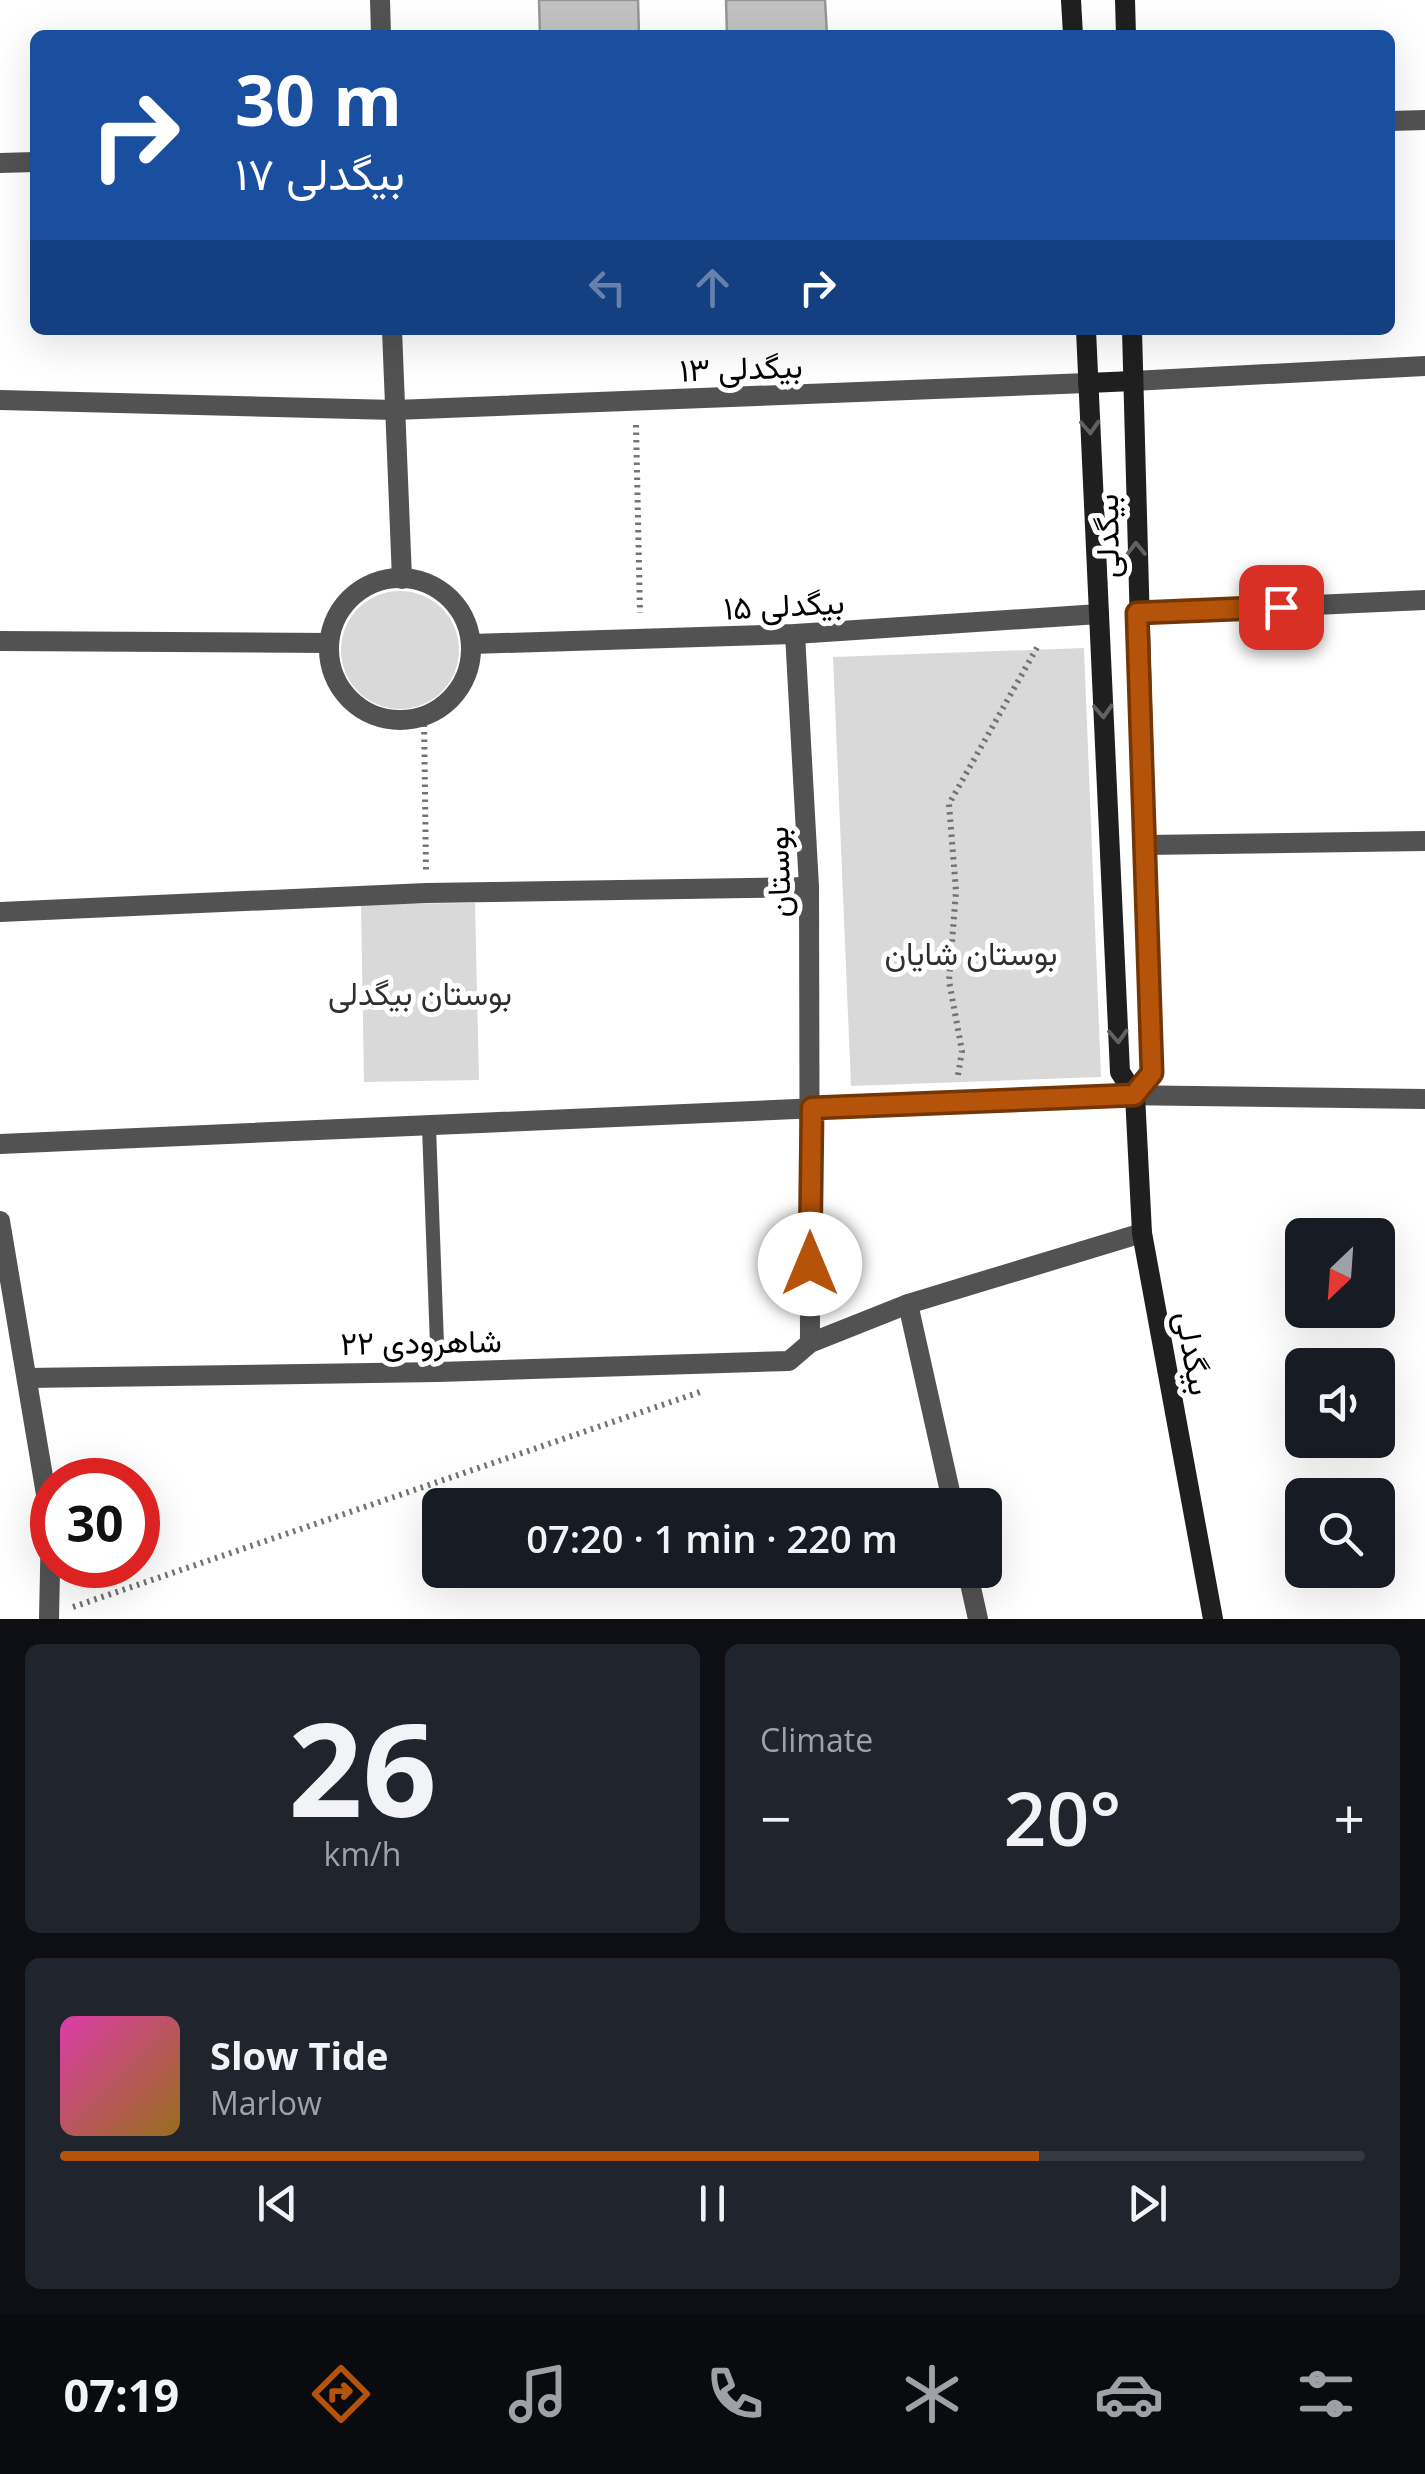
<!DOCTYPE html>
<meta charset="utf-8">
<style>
:root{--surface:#171b24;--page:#20242c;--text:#f1f3f6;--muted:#9ea1a6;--line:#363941;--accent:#b45309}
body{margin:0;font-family:"Open Sans",Vazirmatn,sans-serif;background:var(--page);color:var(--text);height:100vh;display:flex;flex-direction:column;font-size:38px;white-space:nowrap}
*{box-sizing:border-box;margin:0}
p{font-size:32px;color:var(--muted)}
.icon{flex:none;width:55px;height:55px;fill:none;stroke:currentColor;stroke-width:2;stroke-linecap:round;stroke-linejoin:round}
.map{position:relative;height:1619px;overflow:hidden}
.side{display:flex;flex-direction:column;gap:25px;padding:25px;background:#0d0f14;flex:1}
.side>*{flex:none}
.banner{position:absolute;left:30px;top:30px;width:1365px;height:305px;border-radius:15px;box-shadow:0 10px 40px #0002;background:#1a4fa0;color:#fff;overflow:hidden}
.needle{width:65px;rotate:205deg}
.controls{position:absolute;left:1285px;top:1218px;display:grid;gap:20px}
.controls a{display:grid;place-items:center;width:110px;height:110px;border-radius:15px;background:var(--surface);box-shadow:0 10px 40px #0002;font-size:50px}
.speed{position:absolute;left:30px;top:1458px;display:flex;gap:20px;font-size:50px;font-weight:700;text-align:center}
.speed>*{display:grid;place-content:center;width:130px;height:130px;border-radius:50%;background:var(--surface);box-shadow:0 10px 40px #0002;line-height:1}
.speed .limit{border:15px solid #d22;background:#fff;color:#111}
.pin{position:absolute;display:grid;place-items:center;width:85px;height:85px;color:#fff;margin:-42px;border-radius:20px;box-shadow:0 5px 15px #0006}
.me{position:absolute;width:110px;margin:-55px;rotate:0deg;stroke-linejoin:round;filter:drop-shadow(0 0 8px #0008)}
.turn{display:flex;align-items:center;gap:35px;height:210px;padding:0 40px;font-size:45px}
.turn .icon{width:130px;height:130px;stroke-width:2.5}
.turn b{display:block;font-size:70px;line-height:85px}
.lanes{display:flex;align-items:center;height:95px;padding:0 40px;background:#0003;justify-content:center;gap:50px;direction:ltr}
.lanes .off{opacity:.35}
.big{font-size:75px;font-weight:600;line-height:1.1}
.side .card{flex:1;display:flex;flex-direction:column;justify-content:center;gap:15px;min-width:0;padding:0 35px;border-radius:15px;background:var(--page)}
.side .dial{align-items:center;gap:0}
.dial b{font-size:130px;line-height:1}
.song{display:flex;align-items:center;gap:30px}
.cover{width:120px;height:120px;border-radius:15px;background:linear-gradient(135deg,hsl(320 70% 55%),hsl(40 70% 35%))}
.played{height:10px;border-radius:5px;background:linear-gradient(90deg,var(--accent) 75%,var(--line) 75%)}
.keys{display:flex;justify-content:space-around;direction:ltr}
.heat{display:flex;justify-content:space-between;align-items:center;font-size:55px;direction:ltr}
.side .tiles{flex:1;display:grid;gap:25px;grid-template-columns:1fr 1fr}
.card:last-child{grid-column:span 2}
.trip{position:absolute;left:422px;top:1488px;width:580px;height:100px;border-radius:15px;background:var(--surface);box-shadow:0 10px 40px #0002;font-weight:600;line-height:100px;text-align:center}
.tab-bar{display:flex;height:160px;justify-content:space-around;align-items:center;background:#090b0e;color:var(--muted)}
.tab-bar .icon{width:70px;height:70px}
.tab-bar .current{color:var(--accent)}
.tab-bar b{font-size:45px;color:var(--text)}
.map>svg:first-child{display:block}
.green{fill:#d9d9d9}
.building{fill:#c2c2c2;stroke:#969696;stroke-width:2.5}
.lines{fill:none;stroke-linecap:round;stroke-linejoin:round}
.path{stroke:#747474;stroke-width:6;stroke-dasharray:2.5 5;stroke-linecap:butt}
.service{stroke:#525252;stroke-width:14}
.minor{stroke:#525252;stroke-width:20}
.secondary{stroke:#1f1f1f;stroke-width:20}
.oneway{stroke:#626262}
.route-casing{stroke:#753606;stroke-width:25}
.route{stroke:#b45309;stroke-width:18}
.labels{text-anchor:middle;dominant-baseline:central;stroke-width:10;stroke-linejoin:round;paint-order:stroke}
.street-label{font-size:32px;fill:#000;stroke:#fff}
.park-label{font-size:32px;fill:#303030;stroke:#fff}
</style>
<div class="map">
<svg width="1425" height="1619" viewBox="0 0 1425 1619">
<rect width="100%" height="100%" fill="#fff"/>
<g class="green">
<circle cx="400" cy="650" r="59"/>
<path d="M1084,648L1101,1077L851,1086L833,657Z"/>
<path d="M475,903L479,1080L364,1082L361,904Z"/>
</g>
<g class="building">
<path d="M539,0H638L639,35H540Z"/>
<path d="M726,0H825L827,35H727Z"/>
</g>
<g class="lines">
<g class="path">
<path d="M636,425L640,613"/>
<path d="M424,717L426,871"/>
<path d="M958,1075L962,1051L949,981L956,891L949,804L1039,644"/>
<path d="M73,1607L700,1392"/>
</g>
<path class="service" d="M429,1127L438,1372"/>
<g class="minor">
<path d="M380,0L381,35"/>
<path d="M1390,121L1425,120"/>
<path d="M0,163L35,162"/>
<path d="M392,330L402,579"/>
<path d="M1133,381L1425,366"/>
<path d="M0,400L395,410L1088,383"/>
<circle cx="400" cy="649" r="71"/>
<path d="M1137,613L1425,600"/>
<path d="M795,634L809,887L810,1343"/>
<path d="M0,641L329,643"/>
<path d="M472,644L795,634L1099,614"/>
<path d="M1145,845L1425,841"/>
<path d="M0,912L426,893L809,887"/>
<path d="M0,1144L1117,1095L1425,1099"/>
<path d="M0,1221L51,1524L49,1619"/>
<path d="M908,1304L953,1505"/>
<path d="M27,1378L438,1372L789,1361L810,1343L908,1304L1142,1233"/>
<path d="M967,1570L978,1619"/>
</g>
<g class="secondary">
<path d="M1071,0L1073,35"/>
<path d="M1125,0L1126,35"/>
<path d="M1086,330L1120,1072L1135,1095L1142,1233L1213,1619"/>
<path d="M1132,330L1152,1073L1135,1095"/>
<path d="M1088,383L1133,381"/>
</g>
</g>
<defs><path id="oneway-chevron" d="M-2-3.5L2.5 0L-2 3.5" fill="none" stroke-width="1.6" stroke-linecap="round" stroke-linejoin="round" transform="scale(2.5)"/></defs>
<g class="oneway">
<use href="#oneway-chevron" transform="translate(1090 427) rotate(87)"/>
<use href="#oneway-chevron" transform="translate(1136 549) rotate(-91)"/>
<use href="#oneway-chevron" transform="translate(1103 711) rotate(87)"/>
<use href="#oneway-chevron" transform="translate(1118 1036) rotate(87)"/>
</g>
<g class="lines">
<g class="route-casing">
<path id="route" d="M810,1264L812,1108L1134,1095L1152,1073L1137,613L1281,607"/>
</g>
<use href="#route" class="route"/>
</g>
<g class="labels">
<g class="street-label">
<text transform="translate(741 367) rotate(-2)">بیگدلی ۱۳</text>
<text transform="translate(1106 536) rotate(-91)">بیگدلی</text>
<text transform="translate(784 604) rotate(-3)">بیگدلی ۱۵</text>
<text transform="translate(777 872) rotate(-92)">بوستان</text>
<text transform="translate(421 1341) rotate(-1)">شاهرودی ۲۲</text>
<text transform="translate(1195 1353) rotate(80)">بیگدلی</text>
</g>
<g class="park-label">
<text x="971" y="952">بوستان شایان</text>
<text x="420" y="992">بوستان بیگدلی</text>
</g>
</g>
</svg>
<div class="controls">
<a><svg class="needle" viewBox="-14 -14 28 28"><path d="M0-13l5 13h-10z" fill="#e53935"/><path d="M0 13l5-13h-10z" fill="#9ea1a6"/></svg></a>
<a><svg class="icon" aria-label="sound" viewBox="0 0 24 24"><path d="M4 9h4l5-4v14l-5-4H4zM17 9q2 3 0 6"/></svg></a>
<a><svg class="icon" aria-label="search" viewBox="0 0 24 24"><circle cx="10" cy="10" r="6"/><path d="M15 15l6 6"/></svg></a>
</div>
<div class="speed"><div class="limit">30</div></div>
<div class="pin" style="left:1281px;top:607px;background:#d93025"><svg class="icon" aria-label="arrive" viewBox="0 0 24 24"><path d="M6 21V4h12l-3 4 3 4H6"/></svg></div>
<svg class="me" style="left:810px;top:1264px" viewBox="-20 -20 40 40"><circle r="19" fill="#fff"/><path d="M0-13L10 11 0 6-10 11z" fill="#b45309"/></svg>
<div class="trip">07:20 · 1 min · 220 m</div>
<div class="banner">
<div class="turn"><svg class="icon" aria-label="right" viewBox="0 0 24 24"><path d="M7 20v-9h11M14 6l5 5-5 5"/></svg><div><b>30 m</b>بیگدلی ۱۷</div></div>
<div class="lanes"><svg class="icon off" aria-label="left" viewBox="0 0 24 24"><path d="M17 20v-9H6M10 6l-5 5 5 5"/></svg><svg class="icon off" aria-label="ahead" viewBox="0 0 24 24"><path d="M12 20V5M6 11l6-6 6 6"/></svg><svg class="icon" aria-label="right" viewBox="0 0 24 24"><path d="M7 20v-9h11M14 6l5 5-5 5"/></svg></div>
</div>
</div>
<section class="side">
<div class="tiles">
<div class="card dial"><b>26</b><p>km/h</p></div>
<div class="card"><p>Climate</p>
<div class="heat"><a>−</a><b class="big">20°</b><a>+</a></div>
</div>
<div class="card">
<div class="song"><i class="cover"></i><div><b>Slow Tide</b><p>Marlow</p></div></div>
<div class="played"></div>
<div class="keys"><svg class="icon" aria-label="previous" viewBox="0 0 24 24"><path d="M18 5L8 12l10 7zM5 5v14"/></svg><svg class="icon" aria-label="pause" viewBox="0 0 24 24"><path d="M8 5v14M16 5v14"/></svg><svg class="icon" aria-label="next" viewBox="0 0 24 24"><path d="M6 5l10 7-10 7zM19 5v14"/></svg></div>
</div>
</div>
</section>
<nav class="tab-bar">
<b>07:19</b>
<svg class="icon current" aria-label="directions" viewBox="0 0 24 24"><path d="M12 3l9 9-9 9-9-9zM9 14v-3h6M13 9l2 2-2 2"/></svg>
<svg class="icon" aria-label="music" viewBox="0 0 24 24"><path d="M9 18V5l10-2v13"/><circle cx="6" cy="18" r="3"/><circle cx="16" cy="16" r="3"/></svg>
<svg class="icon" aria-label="phone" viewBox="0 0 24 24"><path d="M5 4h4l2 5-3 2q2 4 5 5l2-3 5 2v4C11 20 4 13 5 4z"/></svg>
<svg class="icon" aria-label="climate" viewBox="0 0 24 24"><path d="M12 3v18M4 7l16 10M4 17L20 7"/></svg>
<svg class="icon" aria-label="car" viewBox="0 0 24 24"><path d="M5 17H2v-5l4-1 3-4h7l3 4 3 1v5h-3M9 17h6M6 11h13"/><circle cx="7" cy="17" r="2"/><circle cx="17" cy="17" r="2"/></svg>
<svg class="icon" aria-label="filters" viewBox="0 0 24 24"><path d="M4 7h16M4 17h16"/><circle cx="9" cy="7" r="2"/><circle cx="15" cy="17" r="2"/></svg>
</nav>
